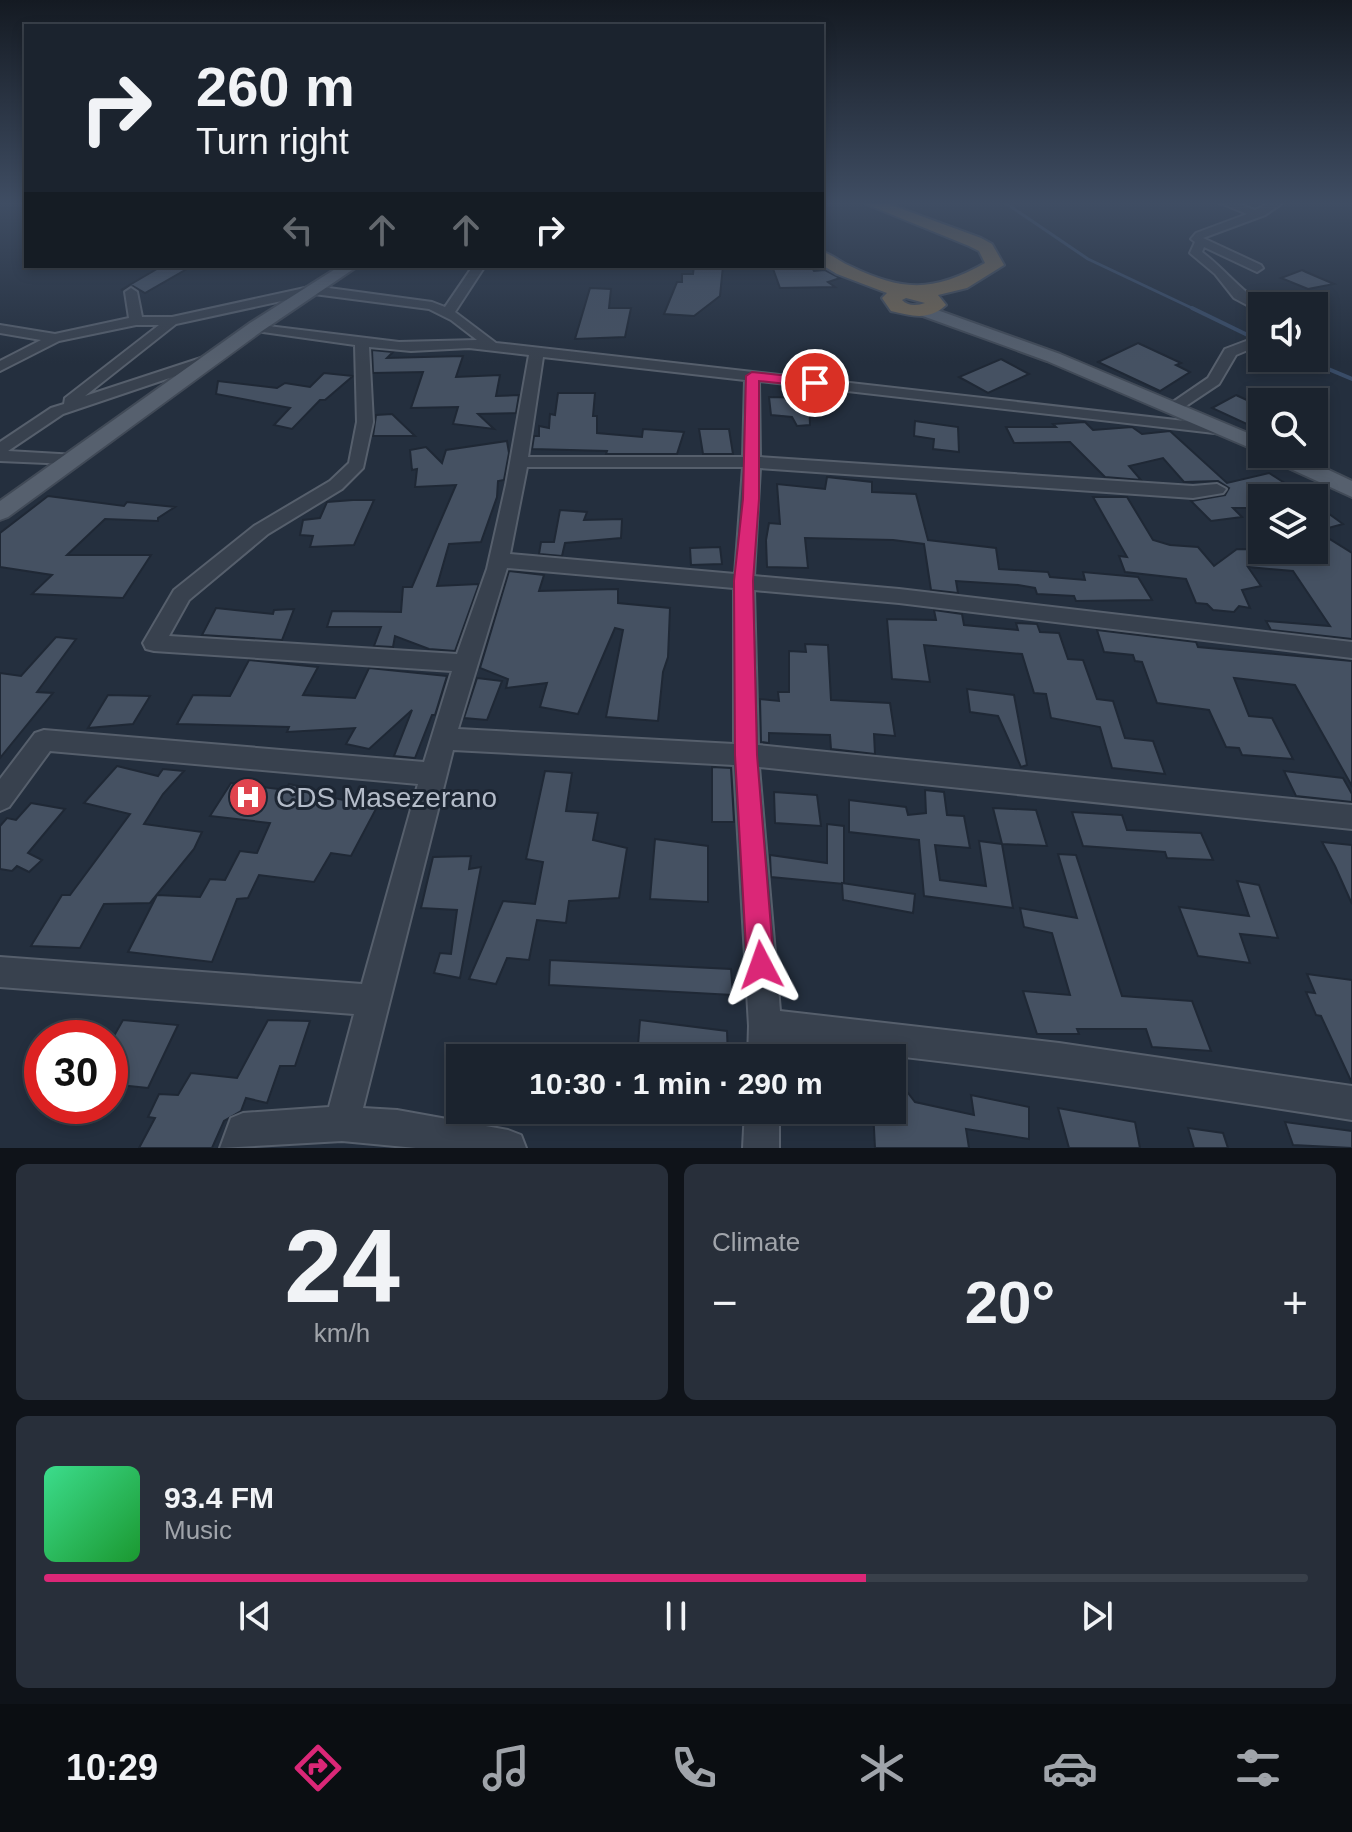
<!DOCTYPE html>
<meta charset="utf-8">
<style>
:root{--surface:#1b232e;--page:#282f3a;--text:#f1f3f6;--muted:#a0a4aa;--line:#39404a;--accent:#db2777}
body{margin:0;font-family:Helvetica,sans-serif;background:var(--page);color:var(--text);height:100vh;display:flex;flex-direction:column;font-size:30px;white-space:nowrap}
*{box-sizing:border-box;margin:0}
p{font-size:26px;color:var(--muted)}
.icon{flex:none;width:44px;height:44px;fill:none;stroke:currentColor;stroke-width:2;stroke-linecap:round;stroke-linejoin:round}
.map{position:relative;height:1148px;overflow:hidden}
.details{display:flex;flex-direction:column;gap:16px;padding:16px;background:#0f1319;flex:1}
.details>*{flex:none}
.banner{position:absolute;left:24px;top:24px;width:800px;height:244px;border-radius:0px;box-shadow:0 4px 12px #0003,0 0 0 2px var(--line);background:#1b232e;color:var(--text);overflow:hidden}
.tools{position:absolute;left:1248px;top:292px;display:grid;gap:16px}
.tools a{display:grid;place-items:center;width:80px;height:80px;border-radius:0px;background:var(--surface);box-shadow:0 4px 12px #0003,0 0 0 2px var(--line);font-size:40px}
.speed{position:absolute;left:24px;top:1020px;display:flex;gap:16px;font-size:40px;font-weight:700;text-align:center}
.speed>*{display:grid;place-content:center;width:104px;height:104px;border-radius:50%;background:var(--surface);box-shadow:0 4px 12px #0003,0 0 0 2px var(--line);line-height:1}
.speed .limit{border:12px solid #d22;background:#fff;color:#111}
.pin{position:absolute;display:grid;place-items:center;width:68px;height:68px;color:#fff;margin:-34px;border:4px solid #fff;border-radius:50%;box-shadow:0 2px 8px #0007}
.me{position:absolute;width:88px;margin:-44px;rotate:356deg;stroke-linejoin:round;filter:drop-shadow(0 0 6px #0008)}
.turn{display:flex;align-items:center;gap:28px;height:168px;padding:0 40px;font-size:36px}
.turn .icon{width:104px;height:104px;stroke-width:2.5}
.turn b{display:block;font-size:56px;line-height:68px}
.lanes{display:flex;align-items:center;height:76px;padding:0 40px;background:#0003;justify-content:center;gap:40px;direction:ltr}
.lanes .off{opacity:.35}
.big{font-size:60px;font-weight:700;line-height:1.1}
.details .tile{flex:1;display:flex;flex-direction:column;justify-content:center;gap:12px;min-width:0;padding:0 28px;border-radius:12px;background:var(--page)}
.details .dial{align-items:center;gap:0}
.dial b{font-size:104px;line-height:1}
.song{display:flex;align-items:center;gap:24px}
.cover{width:96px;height:96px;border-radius:12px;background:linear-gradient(135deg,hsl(150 70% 55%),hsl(130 70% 35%))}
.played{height:8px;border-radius:4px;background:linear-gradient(90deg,var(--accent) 65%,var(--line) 65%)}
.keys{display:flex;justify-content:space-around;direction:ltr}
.heat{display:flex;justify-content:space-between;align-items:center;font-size:44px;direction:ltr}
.details .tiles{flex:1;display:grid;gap:16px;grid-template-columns:1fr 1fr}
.tile:last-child{grid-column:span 2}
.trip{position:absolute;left:446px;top:1044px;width:460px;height:80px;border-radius:0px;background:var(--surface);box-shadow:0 4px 12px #0003,0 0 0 2px var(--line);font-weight:700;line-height:80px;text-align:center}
.menu{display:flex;height:128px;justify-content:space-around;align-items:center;background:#0b0e12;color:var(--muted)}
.menu .icon{width:56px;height:56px}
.menu .on{color:var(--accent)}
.menu b{font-size:36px;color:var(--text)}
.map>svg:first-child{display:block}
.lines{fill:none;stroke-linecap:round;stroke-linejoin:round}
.stream-far1{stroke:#394c67;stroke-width:3}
.stream{stroke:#394c67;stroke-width:4}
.building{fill:#455162;stroke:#1f2835;stroke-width:2}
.minor-casing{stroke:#565f6c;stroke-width:4}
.major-casing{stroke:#414a57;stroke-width:4}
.highway-casing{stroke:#434c59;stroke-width:4}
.minor{fill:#38414e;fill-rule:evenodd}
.major{fill:#56606e;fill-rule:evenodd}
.highway{fill:#746855;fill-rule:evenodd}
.route{fill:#db2777;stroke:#8e194d;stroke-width:2}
.labels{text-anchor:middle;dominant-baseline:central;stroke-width:6;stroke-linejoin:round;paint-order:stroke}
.near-poi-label{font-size:28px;fill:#b4bcc9;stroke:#1d2633;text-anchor:start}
</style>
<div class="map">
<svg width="1352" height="1148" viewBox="0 0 1352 1148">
<rect width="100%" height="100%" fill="#242f3e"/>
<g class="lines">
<path class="stream-far1" d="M1004,202L1088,259L1196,310"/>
<g class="stream">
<path d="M1192,308L1262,342"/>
<path d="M1302,358L1352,379"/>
</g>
</g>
<g class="building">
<path d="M162,266H192L145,293L133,286L121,290Z"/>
<path d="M694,266H723L720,296L694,316L664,314L677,282H682V274H693Z"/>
<path d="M772,266H811L814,271L825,270L840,278L828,282L835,287L780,288Z"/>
<path d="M1302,270L1306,272L1334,284L1308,289L1281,278Z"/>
<path d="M590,288L611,289L609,308H631L625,337L575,339Z"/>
<path d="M1138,343L1181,363L1176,365L1190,372L1160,391L1098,362Z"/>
<path d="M372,350L393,352L387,358L463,356L456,377L500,375L496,396L519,395L516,413L478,414L494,429L453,424L458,407L411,408L423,372L373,373Z"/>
<path d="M1001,359L1029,374L988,393L959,377Z"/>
<path d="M324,373L353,376L325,400H320L292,429L274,425L290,408L216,394L218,381L277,388L285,383L310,387Z"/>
<path d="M558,393H595L593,416H597V433L642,437L643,429L684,432L677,454H606L607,451L532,449L534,436H539V426L549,428L550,414L555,415Z"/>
<path d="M1236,395L1262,407V420L1251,426L1212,408Z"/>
<path d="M769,397L809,398L810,425L797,426L792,417L771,415Z"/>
<path d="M392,414L415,436H373L376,415Z"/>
<path d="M915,421L958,427L959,452L933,449L934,439L914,436Z"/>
<path d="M1085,422L1093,430L1132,427L1142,434L1170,431L1227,483L1269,473L1308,498H1262V508H1233L1242,517L1211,521L1191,501L1225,495L1229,488L1218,481L1184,482L1163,458L1129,466L1141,480L1105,477L1070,442L1014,443L1006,427H1056L1053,424Z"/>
<path d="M699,429H729L733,454H703Z"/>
<path d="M507,441L509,453L504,480L498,481L497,497L481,542L449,544L437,586L479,584L455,651L429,649L395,636L393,647L374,646L381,627H327L332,611L401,612L403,587H412L456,485L415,487L417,469L412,470L410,450L426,447L442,463L446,450Z"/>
<path d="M827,477L872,482V492L916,494L928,540L996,548L999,569L1048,572L1050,577L1085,580L1083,572L1138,577L1152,600L1076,601L1074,596L1037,594L1035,588L1018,585L956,581L958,593L931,590L924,544L893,540L805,538L808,568L767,567L766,540L769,523L780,524L777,484L825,489Z"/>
<path d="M48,496L124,506L127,502L175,507L158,518V521L105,519L67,555H151L123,598L32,594L52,575L0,567V533Z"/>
<path d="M1093,497H1127L1153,540L1170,545L1198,547L1214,566L1237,549L1314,550V503L1343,524L1317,531L1352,553V639L1271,630L1266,621L1330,626L1293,571L1248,567L1261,586L1242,590L1250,608L1239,606L1234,612L1213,610L1207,604L1196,603L1186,579L1125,572L1119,556L1127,557Z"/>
<path d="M353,500H374L354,545L310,547L313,536L300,535L303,520L320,518L327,502Z"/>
<path d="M560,510L587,512L584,520L622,519L621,538L565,543L562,556L539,554L541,542H554Z"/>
<path d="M720,547L722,564L691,565L690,548Z"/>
<path d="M509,571L544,575L539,591L618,589V603L670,608L668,657L663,672L658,721L606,717L623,630L615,628L578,714L540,707L547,683L506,688L508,679L480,668Z"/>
<path d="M216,608L273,614L274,610L294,609L282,640L202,635Z"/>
<path d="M934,610L962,614L964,625L1018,630L1016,623L1037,624L1040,632L1059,633L1068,659L1083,660L1097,699L1113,701L1125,738L1153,741L1165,774L1112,768L1100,727L1051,718L1046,694L1034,693L1022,654L924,645L930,682L892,679L887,619L936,620Z"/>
<path d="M1097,630L1196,642L1198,647L1352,661V786L1295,685L1234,678L1249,716L1272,718L1293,759L1242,755L1239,748L1226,747L1209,710L1157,703L1142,662L1135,661L1133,655L1104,652Z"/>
<path d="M56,637L76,639L37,692L53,693L0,758V673L21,676Z"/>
<path d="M805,644L828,645L831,700L890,703L895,736L874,734L875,754L831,749L830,735L769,733V743L761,742L760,699L779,701L778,692H789V651L806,652Z"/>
<path d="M249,660L318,667L303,695L355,698L369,668L447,676L435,715H432L415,758L394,756L412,710L369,749L346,744L355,728L287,732L289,727L177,724L193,695L230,696Z"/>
<path d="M477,678L502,681L487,720L464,718Z"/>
<path d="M967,689L1014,695L1027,765L1021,767L998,716L970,712Z"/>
<path d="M108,695L150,696L133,724L88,728Z"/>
<path d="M117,766L158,776L163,769L184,771L163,794L144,824L202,832L194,849L150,903L104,904L80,948L31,946L62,895H70L130,814L84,803Z"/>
<path d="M712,767L731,768L734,822H712Z"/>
<path d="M545,771L572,773L566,811L598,813L593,840L627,848L619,898L569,901L566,923L537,920L529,960L507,958L496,984L469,979L503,901L535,904L543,862L526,859Z"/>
<path d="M1284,771L1343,778L1352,794V802L1296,796Z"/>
<path d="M231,783L286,790L289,784L335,795L334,798L377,807L351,856L331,853L314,882L259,875L248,898L237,899L212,962L128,952L157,895L200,897L210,879L225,880L240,851L257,853L270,823L210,816Z"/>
<path d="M925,790L944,792L947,815L964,816L970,848L935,845L940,880L986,886L979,841L1002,844L1013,908L924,896L919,840L849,832V800L906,807L908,815L926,813Z"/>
<path d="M774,792L817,795L821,826L775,823Z"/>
<path d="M31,803L65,809L28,853L42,860L29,872L17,866L12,871L0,869V826L7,818L16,820Z"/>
<path d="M993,808L1036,810L1047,846L1002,844Z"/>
<path d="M1072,812L1122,815L1127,830L1201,833L1213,860L1167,858L1165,852L1083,846Z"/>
<path d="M827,824L844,826V884L771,877L770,855L827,863Z"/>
<path d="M655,839L708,846V902L650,899Z"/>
<path d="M1322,842L1352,845V904L1335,866Z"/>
<path d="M1058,854L1076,855L1122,996L1192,1001L1211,1051L1152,1047L1146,1029H1077L1079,1034H1037L1023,991L1070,995L1052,933L1024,927L1020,908L1077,918Z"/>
<path d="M471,856L469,869L481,867L460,978L434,973L440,953L451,954L457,910L421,908L433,857Z"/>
<path d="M1237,881L1259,885L1278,938L1240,934L1250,963L1198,956L1179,907L1249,916Z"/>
<path d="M842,883L915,894L913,913L843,900Z"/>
<path d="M550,960L731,969L733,995L549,985Z"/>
<path d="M1307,974L1352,980V1083L1321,1016L1316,1015L1306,992L1315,993Z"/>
<path d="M123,1020L178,1025L148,1088L110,1084V1043Z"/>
<path d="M268,1020L310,1021L295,1066H280L267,1103L246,1098L241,1111L224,1121L212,1148H139L155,1118L148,1117L159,1094L178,1095L191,1073L237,1078Z"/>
<path d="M640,1020L727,1031L728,1058H637Z"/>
<path d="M892,1091L908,1093L915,1102L974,1115L971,1095L1029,1107V1139L966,1129L969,1148H875L873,1110H892Z"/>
<path d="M1058,1108L1135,1122L1140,1148H1069Z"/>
<path d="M1285,1122L1352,1131V1148L1293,1145Z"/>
<path d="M1188,1128L1223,1133L1228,1148H1194Z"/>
</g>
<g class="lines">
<g class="minor-casing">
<g id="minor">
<path d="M1218,202H1233L1255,210L1271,202H1284L1265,215L1203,238L1261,265L1263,268L1257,272L1204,247L1202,252C1227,271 1239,290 1266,306H1262V313L1234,298L1215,274L1190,253L1195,242L1191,239L1196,233L1247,214Z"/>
<path d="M473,266H485L455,312L496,343L1229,426L1231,429L1223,434L759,381L760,457L1193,486L1217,484L1226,489L1223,493L1193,498L760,468L754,576L899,589L1352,642V658L899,603L754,590L758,745L1352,805V829L759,767L780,1011L1059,1043L1352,1086V1120C1162,1090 972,1062 781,1044L780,1058H748L749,1026L734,765L453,750L363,1108L397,1110L508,1130L521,1135L526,1148H416L342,1141L220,1148L231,1118L243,1113L329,1107L354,1014L0,987V957L362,984L418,784L50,751L9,807L0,811V779L35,733L44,730L424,762L452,671L154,651L146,649L143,643L174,590L254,526L330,481L349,463L357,422L355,345L256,331L251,330V324L399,342L477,340L451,320L429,309L314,294L176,324L85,396L207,356H217V362L63,414L8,451L76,455L78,459L70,464L0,461V442L51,408L64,404L65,398L159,325H136L59,341L0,371V361L41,340L0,333V325L55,334L129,318L125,292L131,288L137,292L142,317H172L314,286L432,302L445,307ZM369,347L411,351L469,348L529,355L506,485L487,569L457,654L169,636L189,600L268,534L342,489L363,468L373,422ZM543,357L745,380L743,457H528ZM527,467H743L735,574L510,554ZM507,568L734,588V744L458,729Z"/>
<path d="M1262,335V344L1236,355L1219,384L1180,410H1170V404L1208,378L1225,349Z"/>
<path d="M745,1110H779V1148H743Z"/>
</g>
</g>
<g class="major-casing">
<g id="major">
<path d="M340,266H358L262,331L8,517L0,520V501L250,323Z"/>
<path d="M926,306L1060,354L1262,439V453L1047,361L920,315L918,311Z"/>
<path d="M1266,454H1295L1352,481V497L1269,459Z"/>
</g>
</g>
<g class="highway-casing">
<path id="highway" d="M861,202H883L981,238L992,244L1004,265L967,288L938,295L946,305C929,321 912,316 891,311L882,298L887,293L837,274L822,265V252C832,254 840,262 850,266C903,292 934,292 985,263L979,251L969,246ZM906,298L925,303C917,306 907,306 902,300Z"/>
</g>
<use href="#minor" class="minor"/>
<use href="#major" class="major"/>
<use href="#highway" class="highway"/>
</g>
<linearGradient id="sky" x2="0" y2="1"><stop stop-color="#141a22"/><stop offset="0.56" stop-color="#3f4d63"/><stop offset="1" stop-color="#3f4d63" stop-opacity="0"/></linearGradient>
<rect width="1352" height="363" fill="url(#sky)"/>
<path class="route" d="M752,372L815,379L822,383L815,387L759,381V499L753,581L757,755L774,965L770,975L761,979L751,975L747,965L735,755L734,581L743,499L746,376Z"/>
<defs>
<g id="hospital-disc" transform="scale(2)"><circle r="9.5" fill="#e0444e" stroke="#1d2633"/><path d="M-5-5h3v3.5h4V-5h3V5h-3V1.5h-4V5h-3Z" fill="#fff"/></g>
</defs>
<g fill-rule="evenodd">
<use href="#hospital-disc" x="248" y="797"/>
</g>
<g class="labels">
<g class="near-poi-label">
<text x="276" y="797">CDS Masezerano</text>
</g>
</g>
</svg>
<div class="tools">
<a><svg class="icon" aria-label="sound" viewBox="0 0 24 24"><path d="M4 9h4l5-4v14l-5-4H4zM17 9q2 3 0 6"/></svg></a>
<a><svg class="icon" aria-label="search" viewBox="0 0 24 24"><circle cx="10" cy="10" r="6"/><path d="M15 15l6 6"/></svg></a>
<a><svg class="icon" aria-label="layers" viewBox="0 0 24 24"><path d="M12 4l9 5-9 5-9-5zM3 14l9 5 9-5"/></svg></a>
</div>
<div class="speed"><div class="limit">30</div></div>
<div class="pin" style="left:815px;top:383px;background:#d93025"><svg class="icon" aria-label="arrive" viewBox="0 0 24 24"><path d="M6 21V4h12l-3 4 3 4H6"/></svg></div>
<svg class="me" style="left:761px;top:965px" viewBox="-20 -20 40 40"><path d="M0-17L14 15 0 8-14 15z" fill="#db2777" stroke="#fff" stroke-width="4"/></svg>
<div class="trip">10:30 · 1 min · 290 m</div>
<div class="banner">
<div class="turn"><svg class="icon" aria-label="right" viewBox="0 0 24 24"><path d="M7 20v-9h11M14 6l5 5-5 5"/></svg><div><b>260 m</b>Turn right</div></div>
<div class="lanes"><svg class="icon off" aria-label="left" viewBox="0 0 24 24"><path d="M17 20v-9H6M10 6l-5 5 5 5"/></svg><svg class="icon off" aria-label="ahead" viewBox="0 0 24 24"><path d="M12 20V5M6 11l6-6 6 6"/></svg><svg class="icon off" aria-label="ahead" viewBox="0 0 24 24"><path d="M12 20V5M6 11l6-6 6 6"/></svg><svg class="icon" aria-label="right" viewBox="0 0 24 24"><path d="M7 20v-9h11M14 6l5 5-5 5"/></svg></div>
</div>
</div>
<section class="details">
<div class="tiles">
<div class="tile dial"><b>24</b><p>km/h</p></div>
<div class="tile"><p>Climate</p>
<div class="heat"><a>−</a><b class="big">20°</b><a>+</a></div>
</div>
<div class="tile">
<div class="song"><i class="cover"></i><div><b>93.4 FM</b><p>Music</p></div></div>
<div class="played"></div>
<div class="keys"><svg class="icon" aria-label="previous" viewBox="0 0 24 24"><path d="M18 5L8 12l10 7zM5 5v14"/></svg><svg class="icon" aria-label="pause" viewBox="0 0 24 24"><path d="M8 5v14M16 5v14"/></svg><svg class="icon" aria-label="next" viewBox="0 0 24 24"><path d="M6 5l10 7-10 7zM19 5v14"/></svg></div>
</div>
</div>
</section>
<nav class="menu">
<b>10:29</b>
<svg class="icon on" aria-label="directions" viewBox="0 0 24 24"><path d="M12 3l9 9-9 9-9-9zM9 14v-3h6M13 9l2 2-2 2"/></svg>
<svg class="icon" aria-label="music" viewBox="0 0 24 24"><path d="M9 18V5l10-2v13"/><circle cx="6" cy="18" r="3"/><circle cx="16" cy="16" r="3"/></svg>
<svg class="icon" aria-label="phone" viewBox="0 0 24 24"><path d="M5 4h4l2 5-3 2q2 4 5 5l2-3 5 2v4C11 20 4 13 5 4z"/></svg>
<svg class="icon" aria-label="climate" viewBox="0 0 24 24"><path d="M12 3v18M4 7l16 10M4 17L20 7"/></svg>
<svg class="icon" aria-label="car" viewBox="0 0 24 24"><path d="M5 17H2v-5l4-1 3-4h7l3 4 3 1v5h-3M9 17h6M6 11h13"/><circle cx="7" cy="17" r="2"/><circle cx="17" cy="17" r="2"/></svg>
<svg class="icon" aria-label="filters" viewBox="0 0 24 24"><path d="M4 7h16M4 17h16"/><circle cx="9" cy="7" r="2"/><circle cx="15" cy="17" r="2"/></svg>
</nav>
